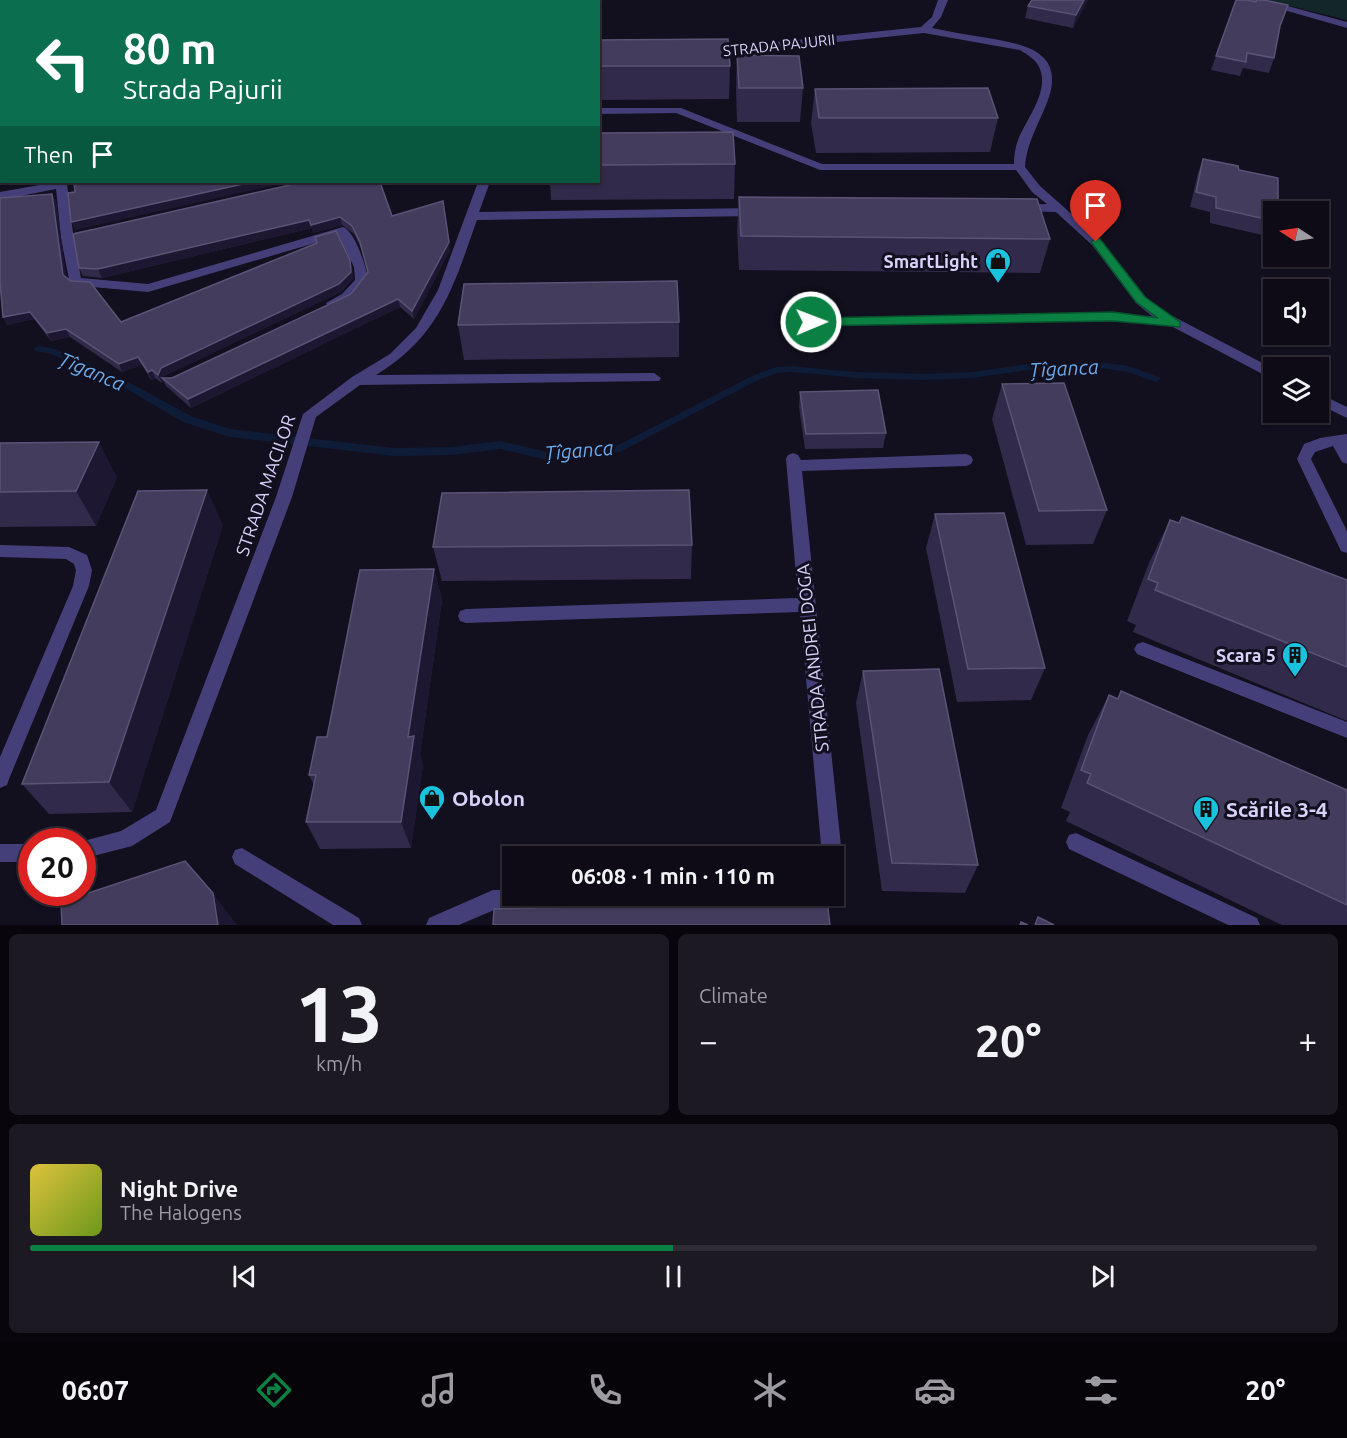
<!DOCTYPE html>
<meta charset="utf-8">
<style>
:root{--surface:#0e0b16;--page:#1c1923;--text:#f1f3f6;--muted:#9b9ba1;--line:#2e2b35;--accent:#0b8043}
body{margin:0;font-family:Ubuntu,sans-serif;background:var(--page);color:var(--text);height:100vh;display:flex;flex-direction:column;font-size:22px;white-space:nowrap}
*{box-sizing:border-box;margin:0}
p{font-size:20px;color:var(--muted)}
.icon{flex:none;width:33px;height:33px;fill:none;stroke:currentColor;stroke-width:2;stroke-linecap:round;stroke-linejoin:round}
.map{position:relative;height:925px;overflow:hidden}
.sheet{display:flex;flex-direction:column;gap:9px;padding:9px;background:#08060c;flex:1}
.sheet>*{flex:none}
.hud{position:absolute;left:0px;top:0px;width:600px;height:183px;box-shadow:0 2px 4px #0004,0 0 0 2px var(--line);background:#0b6e4f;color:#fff;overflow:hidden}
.needle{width:39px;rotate:282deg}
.fabs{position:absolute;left:1263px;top:201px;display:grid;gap:12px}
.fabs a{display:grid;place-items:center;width:66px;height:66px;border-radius:0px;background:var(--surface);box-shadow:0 2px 4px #0004,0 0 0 2px var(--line);font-size:30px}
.speed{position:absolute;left:18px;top:828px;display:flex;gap:12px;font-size:30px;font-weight:700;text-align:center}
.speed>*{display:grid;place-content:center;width:78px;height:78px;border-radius:50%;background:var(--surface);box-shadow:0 2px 4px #0004,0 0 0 2px var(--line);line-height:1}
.speed .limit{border:9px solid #d22;background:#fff;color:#111}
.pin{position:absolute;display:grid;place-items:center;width:51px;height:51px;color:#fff;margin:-62px -26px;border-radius:50% 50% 50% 0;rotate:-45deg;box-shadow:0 0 6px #0007}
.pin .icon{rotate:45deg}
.me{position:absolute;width:66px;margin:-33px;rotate:89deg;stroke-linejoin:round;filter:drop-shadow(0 0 4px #0008)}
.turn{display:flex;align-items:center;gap:21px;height:126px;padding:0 24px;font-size:27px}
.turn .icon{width:78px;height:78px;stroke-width:2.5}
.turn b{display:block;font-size:42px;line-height:51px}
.then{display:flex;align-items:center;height:57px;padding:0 24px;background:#0003;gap:12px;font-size:22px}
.big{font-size:45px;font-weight:700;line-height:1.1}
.sheet .card{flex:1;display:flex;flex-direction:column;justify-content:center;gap:9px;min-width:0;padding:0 21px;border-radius:9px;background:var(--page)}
.sheet .dial{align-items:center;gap:0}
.dial b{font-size:78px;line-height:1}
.song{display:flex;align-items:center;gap:18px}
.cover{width:72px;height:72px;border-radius:9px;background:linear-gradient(135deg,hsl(50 70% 55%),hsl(80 70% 35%))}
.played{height:6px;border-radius:3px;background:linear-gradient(90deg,var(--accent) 50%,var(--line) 50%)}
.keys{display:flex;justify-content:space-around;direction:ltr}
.heat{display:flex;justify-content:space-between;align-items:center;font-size:33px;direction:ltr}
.sheet .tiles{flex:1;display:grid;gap:9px;grid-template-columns:1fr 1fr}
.card:last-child{grid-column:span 2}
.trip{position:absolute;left:502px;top:846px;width:342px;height:60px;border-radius:0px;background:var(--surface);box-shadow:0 2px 4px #0004,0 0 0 2px var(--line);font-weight:700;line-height:60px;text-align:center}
.tab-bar{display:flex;height:96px;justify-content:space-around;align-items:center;background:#060409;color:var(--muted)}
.tab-bar .icon{width:42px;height:42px}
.tab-bar .selected{color:var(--accent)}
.tab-bar b{font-size:27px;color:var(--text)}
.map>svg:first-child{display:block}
.green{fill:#132728}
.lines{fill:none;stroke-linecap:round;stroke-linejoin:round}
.stream{fill:#0e1c38;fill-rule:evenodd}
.minor{fill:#443f78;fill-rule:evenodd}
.wall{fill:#322a4a}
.shaded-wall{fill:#1d1731}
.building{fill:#433c5d;stroke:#5b5376;stroke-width:1.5}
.route{fill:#0b8043;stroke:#07532c;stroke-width:1.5}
.labels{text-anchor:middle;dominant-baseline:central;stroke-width:6;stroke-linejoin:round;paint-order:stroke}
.far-street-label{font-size:15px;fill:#d8d1fa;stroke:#120f1e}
.poi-label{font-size:18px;font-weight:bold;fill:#d8d1fa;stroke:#120f1e;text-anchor:end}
.street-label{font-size:18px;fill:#d8d1fa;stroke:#120f1e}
.water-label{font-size:20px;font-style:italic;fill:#6bacee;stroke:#120f1e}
.near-poi-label{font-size:21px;font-weight:bold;fill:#d8d1fa;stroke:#120f1e;text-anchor:start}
</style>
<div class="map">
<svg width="1347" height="925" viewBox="0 0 1347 925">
<rect width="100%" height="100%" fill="#120f1e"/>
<path class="green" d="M1267,0H1347V20Z"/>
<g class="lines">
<path class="stream" d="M39,346L56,349L112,373L191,416L230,429L394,448L452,447L500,441L548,452L565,453L618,445L752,376L776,367L791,366L857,372L924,374L973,372L1028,364L1100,362L1129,366L1159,377L1161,379L1156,382L1128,372L1100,368L1028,370L973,378L924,380L857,378L791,372L777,373L758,380L620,452L565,461L548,460L500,449L452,455L394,456L230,437L183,422L106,377L51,354L36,351L34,349L36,347Z"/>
<g class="minor">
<path d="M45,0H55L43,2Z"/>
<path d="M251,0H261L249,2Z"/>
<path d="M492,0H503L505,2H493Z"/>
<path d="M938,0H948L941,17L932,28C951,32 969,35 988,38C1021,44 1064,50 1049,97C1041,121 1027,140 1025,167L1040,186L1100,239L1146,297L1163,311L1274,369V380L1171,326L1113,320L806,325L804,322L811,318L1113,312L1153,317L1136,303L1092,245L1056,212L1017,211V205L1047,204L1032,192L1016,170H820L676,113L598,114V108H681L822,164H1014C1014,156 1015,148 1018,140C1026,119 1052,89 1038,65C1034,58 1026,54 1020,50L924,33L710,55L705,52L710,49L921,27L932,17Z"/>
<path d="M1249,0H1265L1347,22V28Z"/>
<path d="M56,182H65L67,184L73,233L92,229L98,233L96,236L74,240L81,278L148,284L343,227C355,231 367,268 368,281C360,293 345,310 328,306L326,303L342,294L355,280L354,267L339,236L148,292L70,285L61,238L56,189L0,200V192Z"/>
<path d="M478,182H490L479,212L757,208L763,212L757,216L477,220C453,287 441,335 376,375L654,373L661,378L659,381L360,385L316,417L292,497L170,822L132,846L82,859V842H80L121,831L156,810L276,497L303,414L352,377L390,354L416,328L438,290Z"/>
<path d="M1318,393L1347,407V418L1318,404Z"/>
<path d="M1347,434V464L1342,462L1333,446L1315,452L1311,459L1347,531V553L1341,551L1297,459L1304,444L1320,438Z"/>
<path d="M793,453L798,455L801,460L966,454L971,456L973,460L971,464L966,466L802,471L842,856L839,863L834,865V856H822L800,612L466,623L460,621L458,616L460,611L466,609L798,598L786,459L788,455Z"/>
<path d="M0,545L69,547L87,555L92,570L89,586L9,779L7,785L0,788V757L73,586L76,570L74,564L66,559L0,557Z"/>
<path d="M1143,642L1347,722V738L1137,654L1134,649L1137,644Z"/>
<path d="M1076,833L1257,918L1260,925H1228L1069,849L1066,842L1069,835Z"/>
<rect x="0" y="844" width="32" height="18"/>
<path d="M242,848L359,918L362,925H333L235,864L232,857L235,850Z"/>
<path d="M834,867L841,870C845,881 848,894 843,905L836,908L494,910L459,925H426L429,918L493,890H513V896H834Z"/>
</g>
</g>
<g class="wall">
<path d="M1088,0L1073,28L1025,18L1028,6Z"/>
<path d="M1236,0L1280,26L1274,58L1269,73L1243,68L1240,76L1211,70Z"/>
<path d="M598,40L730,66L729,99L598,100Z"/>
<path d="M737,55L803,88L800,122H737L736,89Z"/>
<path d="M815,89L998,118L990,152L816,153L811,123Z"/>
<path d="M598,133L735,164L734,199L551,200L550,182H598Z"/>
<path d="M1203,159L1239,170L1274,212V231L1271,237L1210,223V212L1190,207L1198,173Z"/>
<path d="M303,182L392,216L450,250L414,319L400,307L191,408L166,386L163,380L162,383L155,378L151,380L142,365L122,372L70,337L51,341L34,319L7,325L3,317L52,194L56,202L66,277L121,322L350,260L352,268L353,279L341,292L164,376L163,378H172L351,294L368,273L362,250L354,234L342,225L313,233L312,228L102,278L83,276L79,268Z"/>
<path d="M739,197L1050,239L1040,273L739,270L737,230Z"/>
<path d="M679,322V357L464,360L458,325Z"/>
<path d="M1002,384L1107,510L1093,544L1026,545L992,419Z"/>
<path d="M800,392L886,433L883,448L805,449L799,407Z"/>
<path d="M0,443L117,477L96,526L0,527Z"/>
<path d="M935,514L1045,668L1031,700L957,702L926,548Z"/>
<path d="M1182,517L1347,580V721L1133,632L1136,625L1127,621L1149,563L1170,520L1178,523Z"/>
<path d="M223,525L132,812L49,814L22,784Z"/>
<path d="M692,545L691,579L442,581L433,547Z"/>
<path d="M434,569L442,600L420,754L423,765L411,848L320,849L306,822L314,785L309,775L327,737Z"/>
<path d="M863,671L978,865L965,893L882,891L856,703Z"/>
<path d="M1121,691L1347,790V925H1282L1066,821L1070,812L1061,808L1088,735L1109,695L1117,698Z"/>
</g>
<g class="shaded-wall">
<path d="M1084,0H1088L1073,28L1076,15Z"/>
<path d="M252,182H290L75,230L71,222Z"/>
<path d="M52,194L56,202L67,282L63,275Z"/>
<path d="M443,201L450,250L414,319L412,311Z"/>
<path d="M340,217L342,225L313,233L311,225Z"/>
<path d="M309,220L312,228L102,278L98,269Z"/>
<path d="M350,260L352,268L353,279L341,292L164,376L162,383L158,375L161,368Z"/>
<path d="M398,299L400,307L191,408L188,399Z"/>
<path d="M30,312L34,319L7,325L3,317Z"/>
<path d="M66,329L70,337L51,341L47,333Z"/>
<path d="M138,357L142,365L122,372L119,364Z"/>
<path d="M152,370L155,378L151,380L148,372Z"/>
<path d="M99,442L117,477L96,526L76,491Z"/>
<path d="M207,490L223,525L132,812L109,782Z"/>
<path d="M434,569L442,600L420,754L423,765L411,848L401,822L408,737Z"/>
<path d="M213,893L237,925H218Z"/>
</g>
<g class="building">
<path d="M65,0H148L169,2H64Z"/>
<path d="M326,0H382L383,2H319Z"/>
<path d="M1032,0H1084L1076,15L1028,6Z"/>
<path d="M1236,0H1247L1256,2L1257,0H1264L1288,5L1280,26L1274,58L1247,53L1246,62L1216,56Z"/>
<path d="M728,39L730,66H598V40Z"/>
<path d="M737,55L799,56L803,88H739Z"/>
<path d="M988,88L998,118H819L815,89Z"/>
<path d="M733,132L735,164L598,165V133Z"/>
<path d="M1203,159L1238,166L1239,170L1278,178V212H1274V221L1216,208V197L1196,192Z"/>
<path d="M74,182H252L71,222L68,193L75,192Z"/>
<path d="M303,182H380L392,216L443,201L449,242L412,311L398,299L188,399L162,378H172L351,294L368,272L360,242L352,226L340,217L311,225L309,220L98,269L79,268L73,234Z"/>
<path d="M52,194L63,275L71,281L90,282L121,322L317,243L315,237L336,231L350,260L351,272L339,284L161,368L158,375L152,370L148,372L138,357L119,364L66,329L47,333L30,312L3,317L0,282V198Z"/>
<path d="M739,197L1037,199L1050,239L741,236Z"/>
<path d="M677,281L679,322L458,325L464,284Z"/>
<path d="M1064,383L1107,510L1039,511L1002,384Z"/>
<path d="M878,390L886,433L806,434L800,392Z"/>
<path d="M99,442L76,491L0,492V443Z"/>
<path d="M207,490L109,782L22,784L138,491Z"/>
<path d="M689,490L692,545L433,547L442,493Z"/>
<path d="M1004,513L1045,668L968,669L935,514Z"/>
<path d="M1182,517L1347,580V667L1155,590L1158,583L1148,579L1170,520L1179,523Z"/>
<path d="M434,569L408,737L414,736L401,822H306L316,775H309L317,737H327L360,570Z"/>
<path d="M939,669L978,865L892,863L863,671Z"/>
<path d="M1121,691L1347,790V905L1087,783L1091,774L1081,770L1109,695L1118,699Z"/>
<path d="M185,861L213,893L218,925H62L61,902Z"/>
<path d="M827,901L830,925H493L494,909Z"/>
<path d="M1038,917L1054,925H1035Z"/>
<path d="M1021,922L1028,925H1020Z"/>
</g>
<path class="route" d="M1096,238L1100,239L1145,297L1180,322V327L1113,321L811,326L805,322L811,318L1113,312L1158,318L1136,302L1091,242Z"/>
<defs>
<g id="shop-pin" transform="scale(1.35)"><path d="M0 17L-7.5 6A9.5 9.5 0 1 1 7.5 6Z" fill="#1ac2dd" stroke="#120f1e"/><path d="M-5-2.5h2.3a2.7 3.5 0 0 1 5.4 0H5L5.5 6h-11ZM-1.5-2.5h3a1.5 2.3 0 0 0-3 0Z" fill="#111"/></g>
<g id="building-pin" transform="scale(1.35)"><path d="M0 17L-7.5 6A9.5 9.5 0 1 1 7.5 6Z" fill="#1ac2dd" stroke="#120f1e"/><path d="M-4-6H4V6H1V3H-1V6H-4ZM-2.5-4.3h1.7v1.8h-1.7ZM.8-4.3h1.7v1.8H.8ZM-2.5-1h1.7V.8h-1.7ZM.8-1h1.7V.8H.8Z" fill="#111"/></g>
</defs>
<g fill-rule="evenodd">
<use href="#shop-pin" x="998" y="261"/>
<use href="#building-pin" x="1295" y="655"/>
<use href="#shop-pin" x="432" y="798"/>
<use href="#building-pin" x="1206" y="809"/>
</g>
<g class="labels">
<g class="far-street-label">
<text transform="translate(779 45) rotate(-6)">STRADA PAJURII</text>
</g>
<g class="poi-label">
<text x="978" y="261">SmartLight</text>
<text x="1276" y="655">Scara 5</text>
</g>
<g class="street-label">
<text transform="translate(265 485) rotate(-71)">STRADA MACILOR</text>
<text transform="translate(812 658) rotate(-96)">STRADA ANDREI DOGA</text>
</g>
<g class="water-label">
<text transform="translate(1064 368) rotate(-3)">Țîganca</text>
<text transform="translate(92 371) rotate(23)">Țîganca</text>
<text transform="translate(579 450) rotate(-5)">Țîganca</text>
</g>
<g class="near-poi-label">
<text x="452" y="798">Obolon</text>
<text x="1226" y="809">Scările 3-4</text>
</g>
</g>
</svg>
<div class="fabs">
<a><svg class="needle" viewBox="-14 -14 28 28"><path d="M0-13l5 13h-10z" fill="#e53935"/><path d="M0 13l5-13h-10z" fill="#9b9ba1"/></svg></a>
<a><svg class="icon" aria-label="sound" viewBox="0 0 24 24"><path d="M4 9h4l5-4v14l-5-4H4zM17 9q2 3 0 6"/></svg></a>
<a><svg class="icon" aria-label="layers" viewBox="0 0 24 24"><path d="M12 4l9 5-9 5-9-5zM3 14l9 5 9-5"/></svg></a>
</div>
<div class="speed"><div class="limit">20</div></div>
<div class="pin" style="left:1096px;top:242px;background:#d93025"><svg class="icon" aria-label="arrive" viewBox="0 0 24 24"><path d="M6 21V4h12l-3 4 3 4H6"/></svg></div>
<svg class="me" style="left:811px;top:322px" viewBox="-20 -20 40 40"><circle r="17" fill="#0b8043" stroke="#fff" stroke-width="3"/><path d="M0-11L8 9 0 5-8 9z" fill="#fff"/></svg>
<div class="trip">06:08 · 1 min · 110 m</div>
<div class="hud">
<div class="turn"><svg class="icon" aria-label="left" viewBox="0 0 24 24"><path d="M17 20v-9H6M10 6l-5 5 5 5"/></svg><div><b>80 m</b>Strada Pajurii</div></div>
<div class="then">Then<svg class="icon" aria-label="arrive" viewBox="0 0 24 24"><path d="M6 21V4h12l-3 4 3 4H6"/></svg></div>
</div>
</div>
<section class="sheet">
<div class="tiles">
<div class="card dial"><b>13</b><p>km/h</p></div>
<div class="card"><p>Climate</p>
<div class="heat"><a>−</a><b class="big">20°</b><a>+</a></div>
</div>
<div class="card">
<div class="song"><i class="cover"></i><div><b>Night Drive</b><p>The Halogens</p></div></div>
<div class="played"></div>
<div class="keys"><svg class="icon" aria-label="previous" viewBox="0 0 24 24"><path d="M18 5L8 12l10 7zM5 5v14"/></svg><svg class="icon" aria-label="pause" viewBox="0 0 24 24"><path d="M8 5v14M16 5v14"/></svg><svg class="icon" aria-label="next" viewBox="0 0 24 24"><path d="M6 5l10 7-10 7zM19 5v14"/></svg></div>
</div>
</div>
</section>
<nav class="tab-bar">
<b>06:07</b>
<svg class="icon selected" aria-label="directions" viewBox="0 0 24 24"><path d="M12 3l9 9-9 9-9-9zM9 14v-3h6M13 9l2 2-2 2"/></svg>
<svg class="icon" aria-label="music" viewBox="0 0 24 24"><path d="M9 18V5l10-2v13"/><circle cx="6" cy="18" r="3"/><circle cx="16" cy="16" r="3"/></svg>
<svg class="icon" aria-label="phone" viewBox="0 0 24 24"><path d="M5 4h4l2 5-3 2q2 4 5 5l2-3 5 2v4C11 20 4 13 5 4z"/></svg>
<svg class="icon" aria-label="climate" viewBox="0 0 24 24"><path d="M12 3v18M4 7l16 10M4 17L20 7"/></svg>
<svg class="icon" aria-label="car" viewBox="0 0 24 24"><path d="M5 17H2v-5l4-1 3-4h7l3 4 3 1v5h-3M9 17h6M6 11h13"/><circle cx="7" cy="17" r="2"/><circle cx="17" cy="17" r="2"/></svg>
<svg class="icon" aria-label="filters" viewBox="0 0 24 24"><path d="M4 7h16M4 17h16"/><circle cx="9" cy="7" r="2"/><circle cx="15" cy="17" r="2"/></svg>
<b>20°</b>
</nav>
